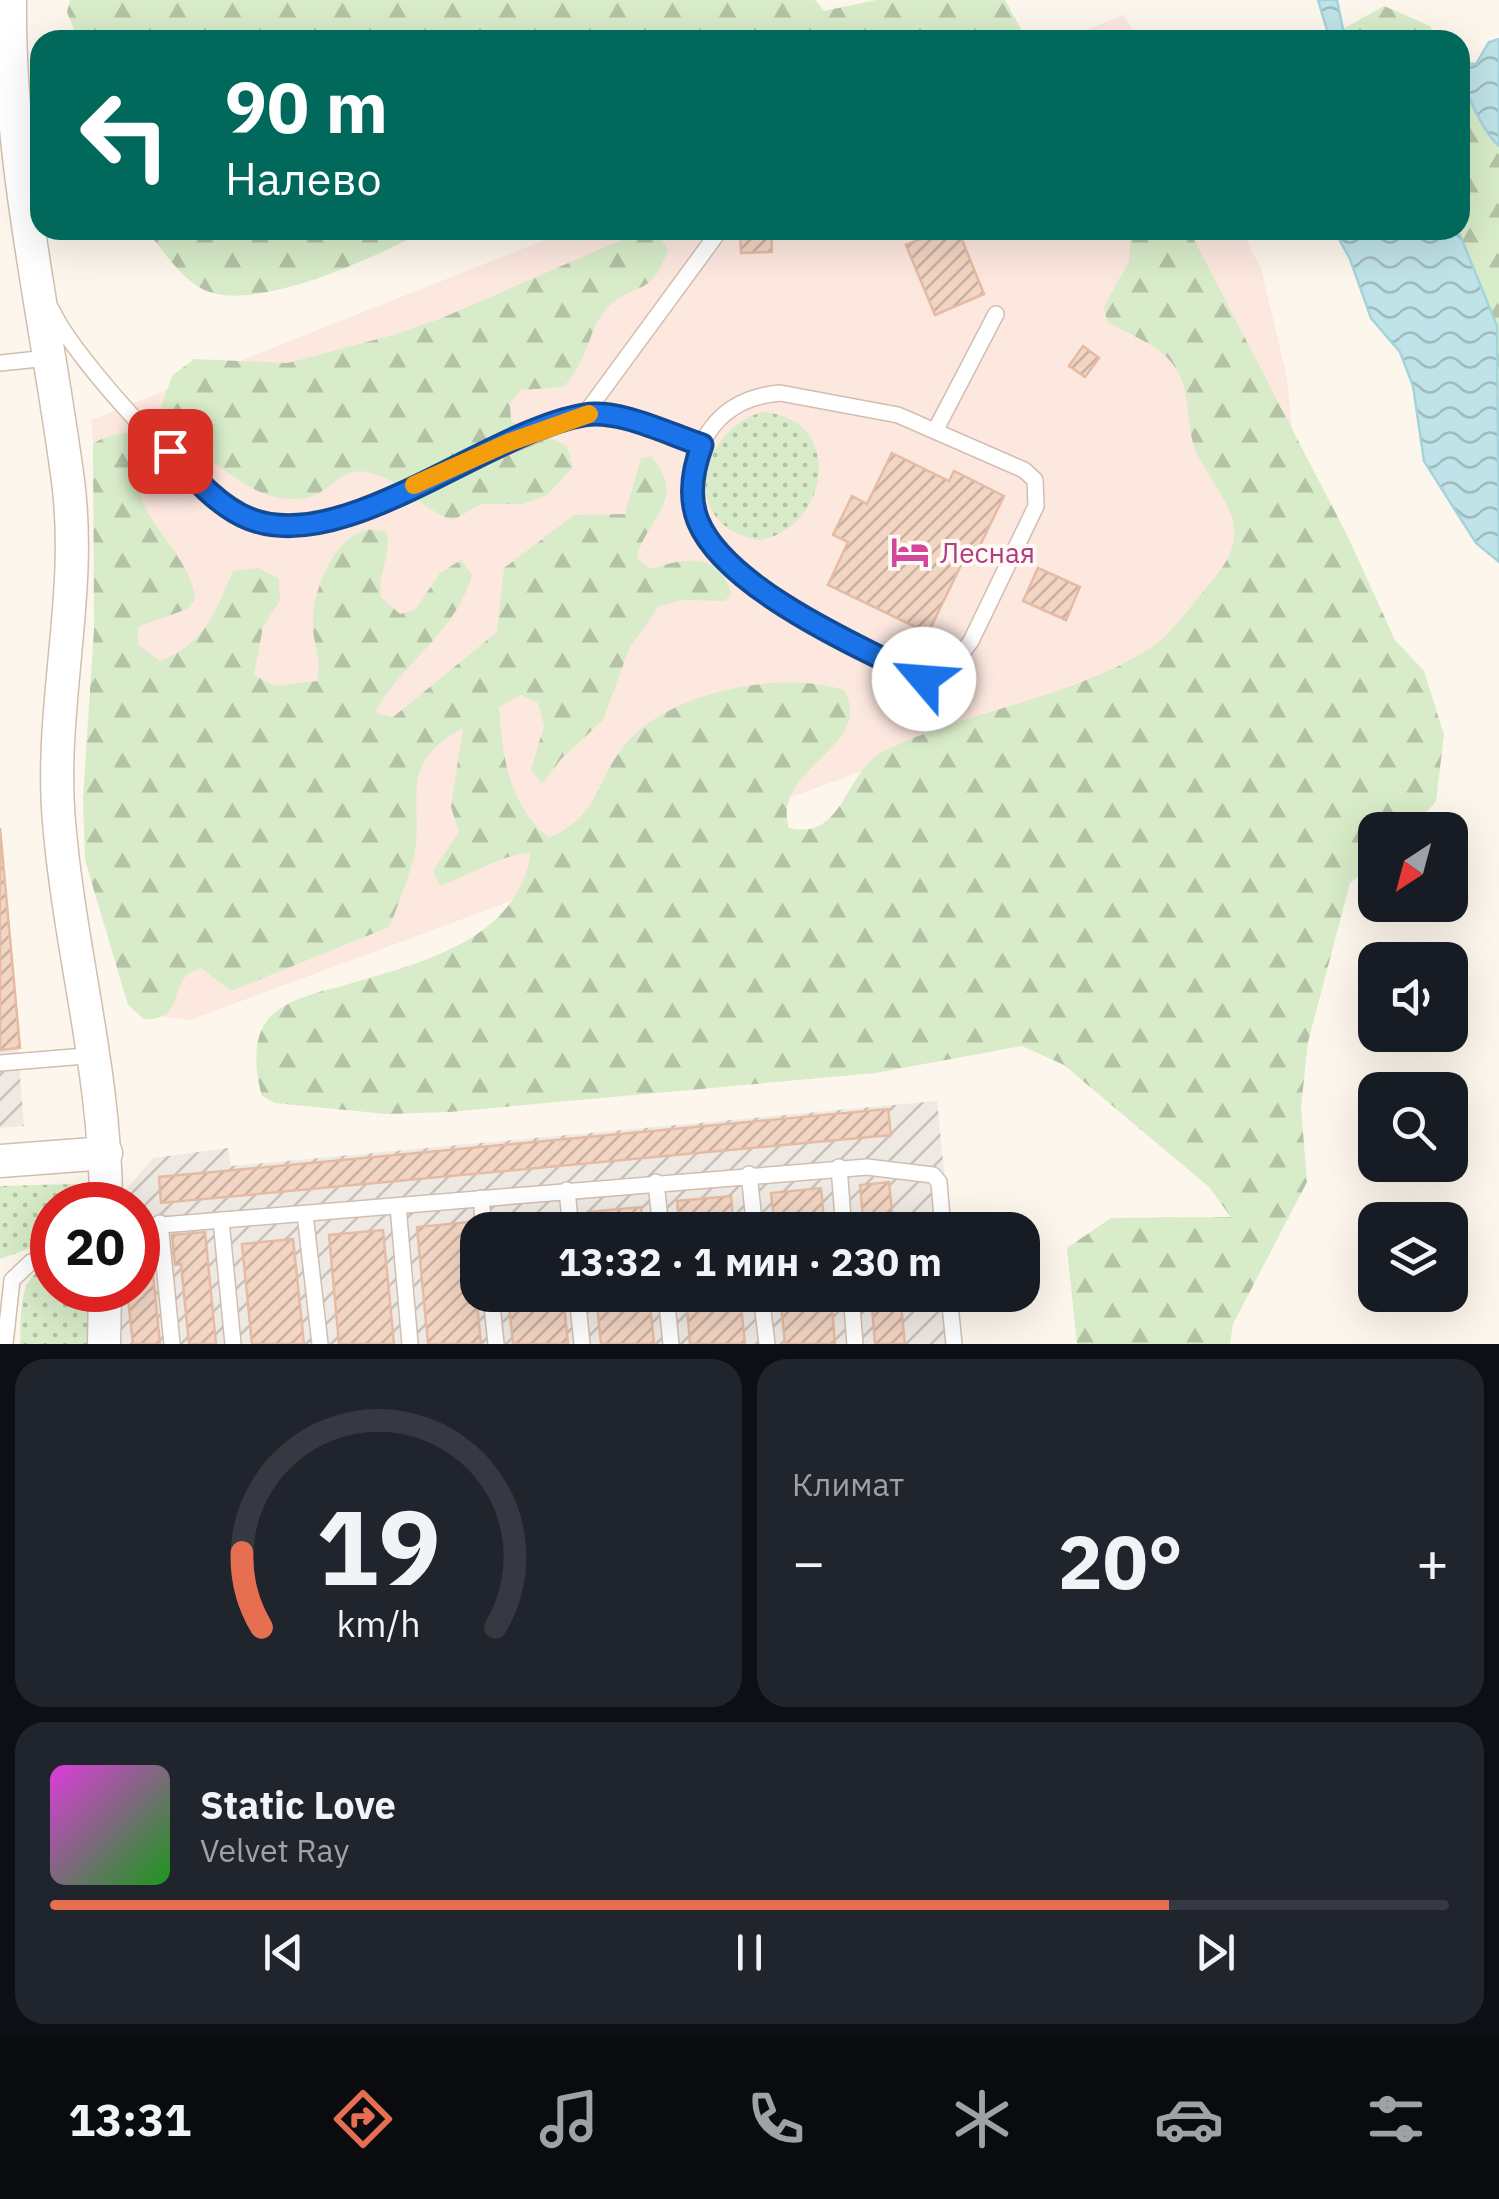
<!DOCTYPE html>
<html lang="ru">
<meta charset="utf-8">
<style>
:root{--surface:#171b24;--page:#20242c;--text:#f1f3f6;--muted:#9ea1a6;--line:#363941;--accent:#e76f51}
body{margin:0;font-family:"IBM Plex Sans",sans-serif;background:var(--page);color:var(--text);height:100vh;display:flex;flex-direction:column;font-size:38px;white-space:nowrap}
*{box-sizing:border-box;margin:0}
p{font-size:32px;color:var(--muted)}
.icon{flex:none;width:55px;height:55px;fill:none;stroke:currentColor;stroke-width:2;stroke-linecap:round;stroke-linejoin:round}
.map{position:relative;height:1344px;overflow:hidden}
.panel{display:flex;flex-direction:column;gap:15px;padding:15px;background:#0d0f14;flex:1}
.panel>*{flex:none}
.guide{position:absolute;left:30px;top:30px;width:1440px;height:210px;border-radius:30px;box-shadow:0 10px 40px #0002;background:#00695c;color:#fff;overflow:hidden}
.needle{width:65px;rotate:216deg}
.tools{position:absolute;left:1358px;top:812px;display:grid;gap:20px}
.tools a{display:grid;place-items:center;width:110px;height:110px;border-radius:20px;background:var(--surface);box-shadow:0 10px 40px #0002;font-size:50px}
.speed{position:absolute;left:30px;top:1182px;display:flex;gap:20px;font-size:50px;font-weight:700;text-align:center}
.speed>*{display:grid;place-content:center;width:130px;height:130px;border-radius:50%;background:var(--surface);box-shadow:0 10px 40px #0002;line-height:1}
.speed .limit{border:15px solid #d22;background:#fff;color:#111}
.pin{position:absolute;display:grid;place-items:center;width:85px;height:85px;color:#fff;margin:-42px;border-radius:20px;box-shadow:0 5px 15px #0006}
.me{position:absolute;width:110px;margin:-55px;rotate:297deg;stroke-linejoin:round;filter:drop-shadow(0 0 8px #0008)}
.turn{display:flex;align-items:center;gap:35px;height:210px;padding:0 30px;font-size:45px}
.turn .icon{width:130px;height:130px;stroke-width:2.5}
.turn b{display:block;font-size:70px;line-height:85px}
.big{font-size:75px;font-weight:700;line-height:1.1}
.panel .widget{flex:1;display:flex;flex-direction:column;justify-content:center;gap:15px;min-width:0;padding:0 35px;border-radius:30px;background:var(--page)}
.panel .dial{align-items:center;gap:0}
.dial svg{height:260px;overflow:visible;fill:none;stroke:var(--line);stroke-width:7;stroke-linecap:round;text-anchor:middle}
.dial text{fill:var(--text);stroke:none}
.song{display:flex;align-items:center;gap:30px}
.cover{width:120px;height:120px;border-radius:15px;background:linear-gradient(135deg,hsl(300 70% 55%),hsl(120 70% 35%))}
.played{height:10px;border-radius:5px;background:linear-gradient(90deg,var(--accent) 80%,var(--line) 80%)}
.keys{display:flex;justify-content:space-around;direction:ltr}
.heat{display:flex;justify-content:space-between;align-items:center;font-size:55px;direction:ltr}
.panel .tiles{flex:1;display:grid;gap:15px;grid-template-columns:1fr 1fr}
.widget:last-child{grid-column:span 2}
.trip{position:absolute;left:460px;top:1212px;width:580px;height:100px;border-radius:30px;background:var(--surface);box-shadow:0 10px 40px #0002;font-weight:700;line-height:100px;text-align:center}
.tabs{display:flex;height:160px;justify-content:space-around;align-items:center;background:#090b0e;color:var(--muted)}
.tabs .icon{width:70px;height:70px}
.tabs .on{color:var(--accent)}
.tabs b{font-size:45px;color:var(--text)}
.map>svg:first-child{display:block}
.commercial{fill:#fde8e0}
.industrial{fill:url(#industrial-furrows)}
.grass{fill:url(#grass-dots)}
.forest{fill:url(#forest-firs)}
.water{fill:url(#water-waves);stroke:#a5d3da;stroke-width:2.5}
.building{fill:url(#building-hatch);stroke:#e6bba3;stroke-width:2.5}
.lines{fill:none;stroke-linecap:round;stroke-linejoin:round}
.service-casing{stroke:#d1beb0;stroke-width:18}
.minor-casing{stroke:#d1beb0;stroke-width:35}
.service{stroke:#fff;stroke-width:15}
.minor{stroke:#fff;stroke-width:32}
.route-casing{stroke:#114b97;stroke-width:25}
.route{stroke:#1a73e8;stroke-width:18}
.slow{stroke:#f59e0b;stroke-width:18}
.labels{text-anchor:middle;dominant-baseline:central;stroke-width:8;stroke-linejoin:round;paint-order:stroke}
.hotel-label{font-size:28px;fill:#b23c85;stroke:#fffaf3;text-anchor:start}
</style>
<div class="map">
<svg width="1499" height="1344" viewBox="0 0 1499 1344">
<defs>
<pattern id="industrial-furrows" width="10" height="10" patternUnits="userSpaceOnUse" patternTransform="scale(2.5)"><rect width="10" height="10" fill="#efe9e4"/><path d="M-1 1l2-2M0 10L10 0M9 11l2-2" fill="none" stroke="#c7c0bb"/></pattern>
<pattern id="grass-dots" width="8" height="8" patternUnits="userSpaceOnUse" patternTransform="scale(2.5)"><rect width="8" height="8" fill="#d8ecc9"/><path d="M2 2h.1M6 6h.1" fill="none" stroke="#b4c2a5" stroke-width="1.8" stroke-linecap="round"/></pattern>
<pattern id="forest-firs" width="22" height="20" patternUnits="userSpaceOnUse" patternTransform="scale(2.5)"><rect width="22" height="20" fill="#d8ecc9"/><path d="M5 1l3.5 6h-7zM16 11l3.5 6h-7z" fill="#b4c2a5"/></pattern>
<pattern id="water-waves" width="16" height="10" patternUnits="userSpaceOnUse" patternTransform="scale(2.5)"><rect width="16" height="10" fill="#bfe3e8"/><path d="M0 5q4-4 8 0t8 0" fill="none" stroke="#a0bbbe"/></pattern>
<pattern id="building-hatch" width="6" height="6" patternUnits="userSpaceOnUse" patternTransform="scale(2.5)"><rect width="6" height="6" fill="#f3d5c3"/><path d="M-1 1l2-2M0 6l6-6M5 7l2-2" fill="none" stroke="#cab0a1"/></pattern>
</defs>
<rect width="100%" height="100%" fill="#fdf6ec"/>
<g class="commercial">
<path d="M1124,15L1138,40H1059Z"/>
<path d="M570,230H1241L1261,268L1287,378L1311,620L862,771L190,1020L140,1013L138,897L91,420Z"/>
</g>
<g class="industrial">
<path d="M0,828L24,1126L0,1128Z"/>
<path d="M937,1101L950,1230H478V1295H956L961,1344H119V1290H138V1205H123V1193L153,1158L228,1148L231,1166Z"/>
</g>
<g class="grass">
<path d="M762,412C847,418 829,528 760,540C678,528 697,431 762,412Z"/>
<path d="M74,1184L84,1187L93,1205H52V1240L0,1259V1186Z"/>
<path d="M52,1263V1290H92L89,1344H20C22,1310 16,1277 52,1263Z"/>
</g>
<g class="forest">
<path d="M70,0H815L824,11L876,0H1005L1027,40H78L67,12Z"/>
<path d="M1384,6L1430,26L1437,40H1352L1343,29Z"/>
<path d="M1460,79C1476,103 1477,128 1499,146V371L1473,270L1458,230Z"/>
<path d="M146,230H427C379,255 267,308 213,293C185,286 164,251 146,230Z"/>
<path d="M644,230H656L668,250C650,299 638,280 609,306C588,326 589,362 563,387L520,390L510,404L511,421L567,446L573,467L547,495L523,504H481L453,520C422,511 401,478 367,472C341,466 328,495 305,498C250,506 221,458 176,440C85,491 192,540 195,600L187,609L138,627V645L160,661C205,644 215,612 233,571L259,568L279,579L280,600L263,627L254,675L274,686L317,681C322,659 314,648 313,627C311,596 331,542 362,531C368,528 380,531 387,531C391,561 377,572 381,597L400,614L415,610L440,573L461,560L472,575C456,632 403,662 375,712L392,718L497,632L504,568L574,515L625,514L641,458L651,457C690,500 644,520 637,558L651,569C685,558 718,550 732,595L724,601L683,600L659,606L629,649L603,720L561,759L542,784L531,770L544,726L538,703L521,695L499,707C502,757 509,805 549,838C601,814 593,785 624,746C668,691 780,670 844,690C877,746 770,768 789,828C846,841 843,770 886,750C970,710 1069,699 1149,649C1171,635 1189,608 1206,588C1223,568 1239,549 1233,521C1230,505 1206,472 1197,454C1190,439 1189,419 1187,402C1181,352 1148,344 1107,322L1104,306L1129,262L1131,230H1189L1348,537L1395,640L1424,671L1444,735L1436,801L1411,830H1375V864L1350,883L1308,1042L1301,1107L1307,1182L1233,1324L1230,1344H1077L1067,1248L1111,1218L1231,1217L1209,1187L1064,1065L1022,1046L875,1073L449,1112L386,1114L275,1103L262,1096C255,1071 251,1036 271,1016C288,999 319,992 342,986C415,964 517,943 531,853C510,851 464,878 440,886L433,871L459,832L451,807L463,728C397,763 423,797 415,852C414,862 394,917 389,927L231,991L201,968C196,971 190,971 186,976C171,993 180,1021 144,1019L128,1005L85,860L83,798L94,629L93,444C113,430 133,436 154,426L172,376L194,359L288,363L393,335L442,318Z"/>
</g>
<g class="water">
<path d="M1318,0H1337L1343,29L1352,40H1330Z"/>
<path d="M1499,39V146C1483,132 1460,84 1460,63L1476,64L1489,42Z"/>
<path d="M1334,230H1458L1497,326L1499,562L1476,543L1424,461L1413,386L1400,352L1371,318L1350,259Z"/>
</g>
<g class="building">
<path d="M740,230H771L772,252L741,253Z"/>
<path d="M942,230H958L984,294L935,315L906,245Z"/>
<path d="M1083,346L1099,358L1085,377L1069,366Z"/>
<path d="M892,453L949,481L954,471L1004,496L970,566L962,563L928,633L828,585L848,542L833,535L852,496L867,504Z"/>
<path d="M1038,568L1080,587L1066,620L1023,601Z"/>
<path d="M0,828L20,1048L0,1050Z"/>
<path d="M888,1109L891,1135L161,1203L159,1177Z"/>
<path d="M889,1182L894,1230H864L860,1185Z"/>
<path d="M821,1188L825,1230H775L771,1193Z"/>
<path d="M731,1196L734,1230H680L677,1201Z"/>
<path d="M641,1207L643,1230H590L588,1212Z"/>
<path d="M556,1214L558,1230H503L502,1218Z"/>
<path d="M469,1222L481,1344H428L417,1227Z"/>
<path d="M383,1230L394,1344H339L329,1235Z"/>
<path d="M205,1232L216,1344H189L181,1264L175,1265L172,1235Z"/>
<path d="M293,1239L304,1344H252L242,1244Z"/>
<path d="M152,1264L160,1344H133L127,1290H138V1266Z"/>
<path d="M508,1295H563L568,1344H513Z"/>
<path d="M596,1295H649L654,1344H601Z"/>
<path d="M686,1295H740L745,1344H690Z"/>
<path d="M780,1295H831L835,1344H785Z"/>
<path d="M871,1295H900L905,1344H875Z"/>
</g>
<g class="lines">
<g class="service-casing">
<g id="service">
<path d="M52,310C73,358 199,496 247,518C273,530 303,527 330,520L585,414L608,415L701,445"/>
<path d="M0,363L48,358"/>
<path d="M780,393L898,415L1024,470L1035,480L1036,506L971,641L959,657L925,679C846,641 647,561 702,444C717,412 745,396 780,393Z"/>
<path d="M585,414L720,230"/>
<path d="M936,429L996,314"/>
<path d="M0,1063L97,1055"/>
<path d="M839,1167L844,1230"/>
<path d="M749,1174L755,1230"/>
<path d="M656,1182L661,1230"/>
<path d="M567,1190L571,1230"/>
<path d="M481,1198L484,1230"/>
<path d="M398,1206L410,1344"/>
<path d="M305,1214L320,1344"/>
<path d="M221,1220L233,1344"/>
<path d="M160,1223L172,1344"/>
<path d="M138,1227L867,1167L933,1175L939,1182L943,1230"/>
<path d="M491,1295L496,1344"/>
<path d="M577,1295L582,1344"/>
<path d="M666,1295L671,1344"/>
<path d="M761,1295L767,1344"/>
<path d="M851,1295L855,1344"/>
<path d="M949,1295L954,1344"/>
<path d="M5,1344L12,1280L31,1262L52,1254"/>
</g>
</g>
<g class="minor-casing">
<g id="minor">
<path d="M10,0C8,162 47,321 68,481C83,595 49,708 59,822C70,952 106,1073 106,1205"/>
<path d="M0,1161L106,1153"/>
<path d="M104,1344L105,1290"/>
</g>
</g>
<use href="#service" class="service"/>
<use href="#minor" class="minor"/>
</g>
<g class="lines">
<g class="route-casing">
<path id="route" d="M170,451C192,475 218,507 250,519C344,556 488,431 584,415C620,409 668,434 702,445C693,469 688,496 698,521C726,589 861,648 924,679"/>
</g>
<use href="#route" class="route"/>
<path class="slow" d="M414,485L510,442L589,414"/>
</g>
<defs>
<g id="hotel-bare" transform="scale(3)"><path d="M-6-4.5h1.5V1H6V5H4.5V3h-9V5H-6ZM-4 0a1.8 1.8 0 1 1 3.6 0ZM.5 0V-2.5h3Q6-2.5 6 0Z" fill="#d1479c" stroke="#fffaf3" stroke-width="2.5" paint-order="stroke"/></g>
</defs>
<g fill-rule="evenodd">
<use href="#hotel-bare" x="910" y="552"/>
</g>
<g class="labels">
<g class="hotel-label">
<text x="940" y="552">Лесная</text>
</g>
</g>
</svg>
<div class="tools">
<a><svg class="needle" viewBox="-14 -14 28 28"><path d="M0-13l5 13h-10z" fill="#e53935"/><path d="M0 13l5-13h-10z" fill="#9ea1a6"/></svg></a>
<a><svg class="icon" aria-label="sound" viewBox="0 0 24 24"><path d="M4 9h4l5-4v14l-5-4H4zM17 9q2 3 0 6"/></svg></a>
<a><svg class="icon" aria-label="search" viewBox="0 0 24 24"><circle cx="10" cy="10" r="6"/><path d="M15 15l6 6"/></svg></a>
<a><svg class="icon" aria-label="layers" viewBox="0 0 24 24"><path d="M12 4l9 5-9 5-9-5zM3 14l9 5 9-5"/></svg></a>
</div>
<div class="speed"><div class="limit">20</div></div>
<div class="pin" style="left:170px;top:451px;background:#d93025"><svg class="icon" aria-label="arrive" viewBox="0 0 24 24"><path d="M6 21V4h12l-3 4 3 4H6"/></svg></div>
<svg class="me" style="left:924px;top:679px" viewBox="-20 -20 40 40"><circle r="19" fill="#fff"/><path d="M0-13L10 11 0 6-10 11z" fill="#1a73e8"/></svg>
<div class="trip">13:32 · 1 мин · 230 m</div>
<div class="guide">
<div class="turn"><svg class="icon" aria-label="left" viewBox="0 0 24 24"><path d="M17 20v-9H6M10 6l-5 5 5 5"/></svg><div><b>90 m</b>Налево</div></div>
</div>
</div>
<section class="panel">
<div class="tiles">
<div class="widget dial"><svg viewBox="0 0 100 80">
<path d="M14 69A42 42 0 1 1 86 69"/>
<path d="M14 69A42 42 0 0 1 8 46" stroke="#e76f51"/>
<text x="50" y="56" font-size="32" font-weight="700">19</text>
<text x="50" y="72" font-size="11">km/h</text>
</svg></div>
<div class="widget"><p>Климат</p>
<div class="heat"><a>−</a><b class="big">20°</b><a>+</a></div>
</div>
<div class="widget">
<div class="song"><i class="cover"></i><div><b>Static Love</b><p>Velvet Ray</p></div></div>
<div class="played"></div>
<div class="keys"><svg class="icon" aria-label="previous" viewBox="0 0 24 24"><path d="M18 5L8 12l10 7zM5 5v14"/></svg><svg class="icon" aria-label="pause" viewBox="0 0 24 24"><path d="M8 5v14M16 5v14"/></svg><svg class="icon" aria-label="next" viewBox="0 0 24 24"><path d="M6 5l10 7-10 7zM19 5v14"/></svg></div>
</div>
</div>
</section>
<nav class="tabs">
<b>13:31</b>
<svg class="icon on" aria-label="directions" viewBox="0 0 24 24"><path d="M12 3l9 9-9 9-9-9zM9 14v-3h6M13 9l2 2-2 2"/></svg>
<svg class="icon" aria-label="music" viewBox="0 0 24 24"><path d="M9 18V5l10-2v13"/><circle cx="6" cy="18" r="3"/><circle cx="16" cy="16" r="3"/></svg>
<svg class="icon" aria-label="phone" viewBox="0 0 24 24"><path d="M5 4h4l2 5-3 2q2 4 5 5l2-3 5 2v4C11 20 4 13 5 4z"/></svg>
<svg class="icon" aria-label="climate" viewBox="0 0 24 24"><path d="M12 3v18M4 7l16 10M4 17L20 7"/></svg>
<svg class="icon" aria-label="car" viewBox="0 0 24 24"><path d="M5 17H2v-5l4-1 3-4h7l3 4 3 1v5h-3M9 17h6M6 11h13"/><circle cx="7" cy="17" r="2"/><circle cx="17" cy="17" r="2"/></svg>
<svg class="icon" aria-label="filters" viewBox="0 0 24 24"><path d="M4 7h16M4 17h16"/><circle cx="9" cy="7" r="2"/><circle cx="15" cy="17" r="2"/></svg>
</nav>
